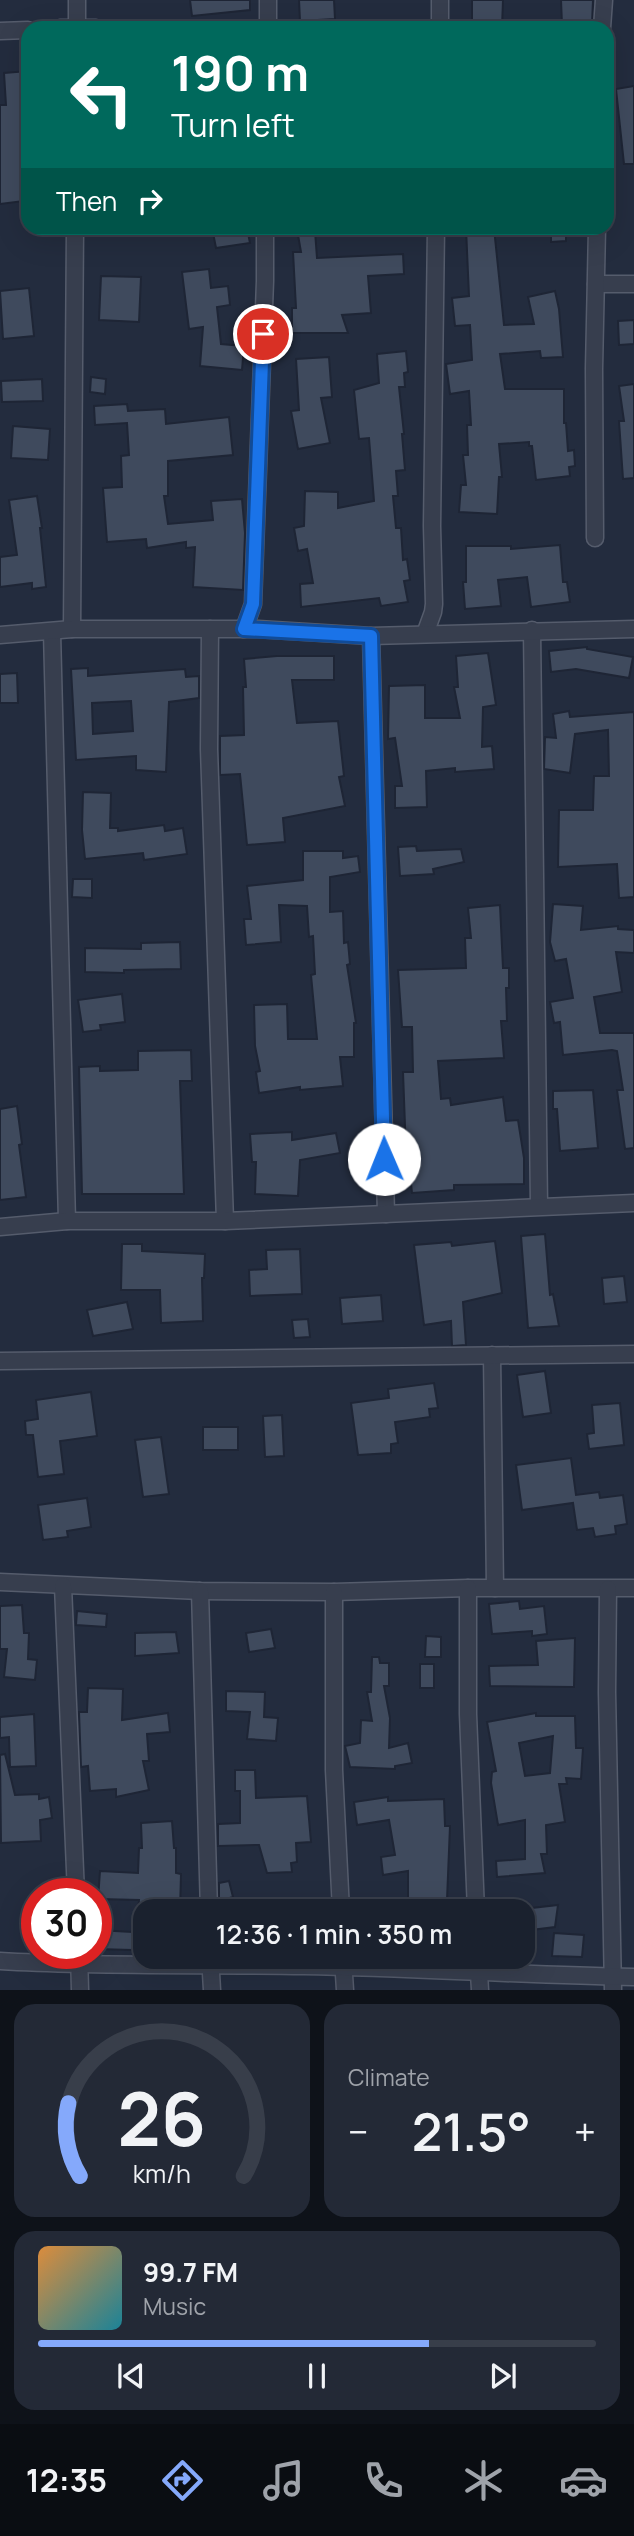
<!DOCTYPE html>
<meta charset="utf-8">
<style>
:root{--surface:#1a212e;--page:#232936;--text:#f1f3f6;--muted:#9fa3aa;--line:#383e4a;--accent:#85a9fb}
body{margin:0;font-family:Manrope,sans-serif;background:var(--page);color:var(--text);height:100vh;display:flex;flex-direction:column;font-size:26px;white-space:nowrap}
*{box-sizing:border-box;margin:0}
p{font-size:23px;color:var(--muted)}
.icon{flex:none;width:38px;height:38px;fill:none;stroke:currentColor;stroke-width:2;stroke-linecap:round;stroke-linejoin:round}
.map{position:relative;height:1990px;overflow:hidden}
.side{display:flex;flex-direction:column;gap:14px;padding:14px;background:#0e1219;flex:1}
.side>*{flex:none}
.hud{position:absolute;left:21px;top:21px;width:593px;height:214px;border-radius:21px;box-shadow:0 7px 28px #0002,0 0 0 2px var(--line);background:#00695c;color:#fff;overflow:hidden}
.speed{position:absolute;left:21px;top:1878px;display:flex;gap:14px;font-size:35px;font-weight:700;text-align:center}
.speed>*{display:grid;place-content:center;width:91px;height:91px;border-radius:50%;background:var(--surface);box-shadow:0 7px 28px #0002,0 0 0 2px var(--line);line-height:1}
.speed .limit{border:10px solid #d22;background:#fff;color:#111}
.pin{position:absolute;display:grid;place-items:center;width:60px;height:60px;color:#fff;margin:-30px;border:4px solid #fff;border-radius:50%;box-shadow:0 2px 7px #0007}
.me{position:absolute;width:77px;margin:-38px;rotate:359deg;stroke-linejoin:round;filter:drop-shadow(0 0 5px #0008)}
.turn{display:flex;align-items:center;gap:24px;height:147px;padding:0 35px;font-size:32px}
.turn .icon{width:91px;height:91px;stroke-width:2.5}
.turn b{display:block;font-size:49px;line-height:60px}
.then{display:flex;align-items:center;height:66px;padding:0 35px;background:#0003;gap:14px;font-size:26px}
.big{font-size:52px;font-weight:600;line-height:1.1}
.side .card{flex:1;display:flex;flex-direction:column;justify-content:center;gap:10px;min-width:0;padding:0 24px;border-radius:21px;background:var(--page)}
.side .dial{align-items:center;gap:0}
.dial svg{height:182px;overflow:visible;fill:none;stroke:var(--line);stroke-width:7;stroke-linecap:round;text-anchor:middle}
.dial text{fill:var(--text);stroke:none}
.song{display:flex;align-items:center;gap:21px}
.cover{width:84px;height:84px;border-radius:10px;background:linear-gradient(135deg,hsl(30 70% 55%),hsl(190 70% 35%))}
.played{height:7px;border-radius:4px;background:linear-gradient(90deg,var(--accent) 70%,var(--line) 70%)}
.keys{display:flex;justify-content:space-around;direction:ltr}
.heat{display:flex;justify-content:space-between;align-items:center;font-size:38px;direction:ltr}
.side .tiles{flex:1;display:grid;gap:14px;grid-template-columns:1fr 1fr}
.card:last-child{grid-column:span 2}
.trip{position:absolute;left:133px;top:1899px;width:402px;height:70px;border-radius:21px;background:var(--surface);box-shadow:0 7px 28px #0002,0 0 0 2px var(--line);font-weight:600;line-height:70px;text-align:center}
.dock{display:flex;height:112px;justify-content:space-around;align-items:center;background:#0a0d12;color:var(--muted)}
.dock .icon{width:49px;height:49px}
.dock .selected{color:var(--accent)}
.dock b{font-size:32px;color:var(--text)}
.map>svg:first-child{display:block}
.building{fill:#3f4a5d;stroke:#1e2535;stroke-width:2;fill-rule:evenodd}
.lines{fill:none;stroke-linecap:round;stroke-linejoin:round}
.street-casing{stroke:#555c6c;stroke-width:19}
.street{stroke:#373e4e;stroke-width:16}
.route-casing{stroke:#114b97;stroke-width:18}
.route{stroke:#1a73e8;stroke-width:12}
</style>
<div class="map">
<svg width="634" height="1990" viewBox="0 0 634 1990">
<rect width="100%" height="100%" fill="#232c3e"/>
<g class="building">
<path d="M190,0H250V10L192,16Z"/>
<path d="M299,0H334L335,19L300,21Z"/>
<path d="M472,0H503L502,28H472Z"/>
<path d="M561,0H593L592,24L562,25Z"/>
<path d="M28,71V166L21,167L24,201L0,204V105H6L4,73Z"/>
<path d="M634,86V164H624L616,89Z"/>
<path d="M212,228H247L250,243L216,248Z"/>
<path d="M466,228H494L504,325L534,324L528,297L555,291L559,309L563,357L541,358L540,351L500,354L505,389H564V423H566L568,451L574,450L575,466L569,467L570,476L536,480L532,446H529V442L499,444L502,477H499L497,514L459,512L461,485H466L463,455H468L467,425H471L469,391L450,394L446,364L472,360L470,325L455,326L452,298L469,296Z"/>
<path d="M551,228H566V241L551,242Z"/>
<path d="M315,231L317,258L403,254L404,274L368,276L371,313L342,315L348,333H292V308H296L293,252H301L298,235Z"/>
<path d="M209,269L211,288L228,286L230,305L217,307L221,344L244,346L242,370L200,366L203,327L189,329L182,272Z"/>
<path d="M101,276L141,277L139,322L99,320Z"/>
<path d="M29,288L34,336L3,339L0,291Z"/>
<path d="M634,320V344L619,345L618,321Z"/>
<path d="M406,351L408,372L404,373L405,387H399L404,434H402L405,470L396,471L398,496H393L396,528H401L403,560L407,559L410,580L404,581L408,602L381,606L379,598L301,607L300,584L313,583L307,549L298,551L294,528L304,526L305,491L338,492V508L374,501L369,438L359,439L354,390L379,383L377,354Z"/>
<path d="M329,357L332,397L321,398L330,443L298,449L291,411L299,410L296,359Z"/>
<path d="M91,377L106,379L105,394L90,392Z"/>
<path d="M42,379L43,401L2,402L1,381Z"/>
<path d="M634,384V478L623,479L619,421H624L619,386Z"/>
<path d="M127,404L128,411L165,409L166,424L229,417L233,455L168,461V496H164L168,524L213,520L211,501L242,499L245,533L243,590L193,587L195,547L186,548V542L147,548L146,539L107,542L103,488L122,487L121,456L129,455L127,423L95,425L94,406Z"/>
<path d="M13,426L50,429L48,460L11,458Z"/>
<path d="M37,496L42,528H40L46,587L32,589V583L0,587V557L17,555L9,500Z"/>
<path d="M560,545L563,582H567L570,602L531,607L527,577L498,580L501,606L465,609L463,582H466V546H511V549Z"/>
<path d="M587,647V649L633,657L629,678L576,669L551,672L549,651Z"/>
<path d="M488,653L496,705L483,707L482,747L492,746L494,769L455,772V768L426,771L427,807L395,808V786H402L395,738L388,739L389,686L425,685V718H460L454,687H458L456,656Z"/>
<path d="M277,656H334V680H292L297,723L338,721L344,776L339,777L345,806L283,818L285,842L247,845L240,774L220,775V736L244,735L243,687H246L244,659Z"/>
<path d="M88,668V676L185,669L186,677L199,676V698L169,702L166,772L136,770V756L76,760L71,669ZM131,701L133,731L93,734L92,703Z"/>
<path d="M17,673L18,703H0V674Z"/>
<path d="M569,711L570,717L634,712V897L619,898L617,864L558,867L559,810H593L594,776H609L608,730L575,734L570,773L544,769L545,737L556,738L553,714Z"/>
<path d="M83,792L111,793L110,828H118V831L164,825L165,831L183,828L187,854L144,860L143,853L85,859L82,830Z"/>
<path d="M416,846L417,851L461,849L464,862L433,869L434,874L400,876L398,847Z"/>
<path d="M303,851H343V858L358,856L360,872L330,877V912L343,911L344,943L348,942L350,964L347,965L356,1023H354V1057H340L343,1086L300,1090V1087L259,1093L256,1072L260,1071L255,1046L254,1005L287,1004L288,1039H317L311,975L315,974L313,936L309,937L307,906L279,905L281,942L246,945L244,919H251L247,886L303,880Z"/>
<path d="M73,879H92V898L72,897Z"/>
<path d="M553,904L583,906L581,930L618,926V929L634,930V953L616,952L622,992L594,997L600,1033H634V1148L625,1149L617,1090H623L617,1051L612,1050L563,1055L560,1022L554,1023L550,1002L573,998L566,959L555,961L550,942Z"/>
<path d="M500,905L503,968H509V988H506L507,1021H501L504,1058L438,1061L441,1099L450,1098L451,1105L503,1097L506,1121L518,1120L524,1158V1184L454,1185V1190L412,1193L408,1153H406L403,1072H413L412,1027H402L398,970L466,968L465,938H471L468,908Z"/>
<path d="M180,942L181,969L124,970V973L85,972V948L141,949V943Z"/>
<path d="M122,994L125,1022L100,1025L101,1030L83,1032L78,1000Z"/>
<path d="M191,1050L192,1081H180L184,1194H82L79,1067L100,1066V1071L138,1070V1051Z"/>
<path d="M593,1090L598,1148L560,1151L557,1109H553V1091Z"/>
<path d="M17,1106L22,1144L19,1145L26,1197L0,1200V1109Z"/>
<path d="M292,1132V1140L336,1133L340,1153L300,1160L298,1196L255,1194L256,1162H252L250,1134Z"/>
<path d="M545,1234L550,1295L553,1294L559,1326L528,1328L521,1236Z"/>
<path d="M495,1241L502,1293L463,1302L466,1345L452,1346L451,1321L424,1325L414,1245L451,1242L452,1246Z"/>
<path d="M122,1244H142V1251L205,1254L204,1278H202L203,1321L161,1323L160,1290H121Z"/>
<path d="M300,1249L302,1294L250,1296L249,1270L267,1269L266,1250Z"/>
<path d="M624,1276L627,1302L604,1304L602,1278Z"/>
<path d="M381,1295L383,1321L342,1324L340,1298Z"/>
<path d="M127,1302L133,1329L93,1336L87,1310Z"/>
<path d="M308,1319L310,1337L294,1338L292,1320Z"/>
<path d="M545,1371L551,1413L523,1417L517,1375Z"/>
<path d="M434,1383L438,1408L429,1409L430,1417L395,1422L398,1443L391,1444V1453L358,1455L351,1403L389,1398L388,1389Z"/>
<path d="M91,1392L97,1436L60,1441L64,1474L38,1477L33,1435H26L25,1421L38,1419L36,1400Z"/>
<path d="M620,1403L624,1445L589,1449L587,1434L594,1433L592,1405Z"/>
<path d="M282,1415L284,1456L265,1457L263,1416Z"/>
<rect x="203" y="1427" width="35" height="23"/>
<path d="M161,1437L169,1494L143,1497L135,1440Z"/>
<path d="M571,1458L576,1495L599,1492L600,1498L623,1495L627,1524L615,1526L616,1534L595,1537L593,1528L577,1530L573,1503L522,1510L516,1465Z"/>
<path d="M87,1498L91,1527L67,1531L68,1537L43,1540L38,1505Z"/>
<path d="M519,1601L520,1609L544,1606L547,1634L532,1636V1631L492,1634L489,1604Z"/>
<path d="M22,1605L24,1633H29L28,1659L37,1660L35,1680L4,1677L7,1649H0V1606Z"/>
<path d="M77,1611L107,1614L106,1627L76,1625Z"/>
<path d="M271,1629L275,1648L249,1652L246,1633Z"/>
<path d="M176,1632L179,1653L135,1656V1633Z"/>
<path d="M426,1636L441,1637V1657H425Z"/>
<path d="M575,1638L574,1687L490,1686L489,1666L538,1665L536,1641Z"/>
<path d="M372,1657H379L380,1663H389V1686H384L390,1718L389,1748L408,1743L412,1763L395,1766V1769L350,1767L345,1746L360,1743L361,1720L372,1721L367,1692H371Z"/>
<rect x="420" y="1664" width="14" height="24"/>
<path d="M88,1688L123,1689L122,1720L168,1713L170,1732L147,1734L149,1761H143L149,1790L116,1797V1789L90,1791L88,1766L81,1767L79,1712H87Z"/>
<path d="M226,1691L265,1692L264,1717L278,1718L276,1741L247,1739L250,1712L226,1711Z"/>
<path d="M536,1713V1716H575L576,1748H583L581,1779L566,1778L567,1784H559L565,1822L546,1825L547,1854H541L545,1873L497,1877L496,1861L525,1859V1820L498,1825L491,1783L492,1772L496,1771L487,1722ZM553,1736L550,1773L525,1776L519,1743Z"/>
<path d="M34,1714L36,1766L10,1767L9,1737L0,1738V1717Z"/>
<path d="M5,1754L15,1795L39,1794V1799L49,1797L52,1818L40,1820L41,1841L1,1843L0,1755Z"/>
<path d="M235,1770H255L256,1798L307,1796L311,1842L296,1843L297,1862L291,1863L292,1872L267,1873L259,1845L218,1846V1824L240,1823V1791H235Z"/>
<path d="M388,1797V1801L444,1799L445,1826H450L447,1900L408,1901V1871L383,1875L381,1857L395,1855L389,1820L357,1825L354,1802Z"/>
<path d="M172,1821L174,1848H176V1873L181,1874L180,1911H138L139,1900L98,1899L100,1871L138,1873L139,1848H142L141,1823Z"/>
<path d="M229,1881L233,1897L219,1901V1883Z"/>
<path d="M558,1905L555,1927L523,1931V1909Z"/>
<path d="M96,1930L133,1932L132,1950L96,1949Z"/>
<path d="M554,1933L584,1935L582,1957L552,1956Z"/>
</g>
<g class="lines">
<g class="street-casing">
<g id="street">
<path d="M60,28H96"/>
<path d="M77,28V0"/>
<path d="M268,28V0"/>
<path d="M440,28V0"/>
<path d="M602,28L604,0"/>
<path d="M0,31L28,30"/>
<path d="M596,284H634"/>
<path d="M595,538L594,369L597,228"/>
<path d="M72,629L75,228"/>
<path d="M210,629L209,749L225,1221"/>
<path d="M244,629L253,604L265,281V228"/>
<path d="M532,630L539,1206"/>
<path d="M52,632L67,1221"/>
<path d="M425,634L433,612L434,604L432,526L436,228"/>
<path d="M0,635L72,629H258L371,636L634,629"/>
<path d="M371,636L386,1214"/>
<path d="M0,1227L67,1221H225L634,1203"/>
<path d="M492,1355L495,1588"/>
<path d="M0,1361L634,1354"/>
<path d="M0,1582L200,1591L334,1592L468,1588H634"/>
<path d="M63,1586L76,1894"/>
<path d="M468,1588V1714L476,1911"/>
<path d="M608,1589L607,1692L613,1990"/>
<path d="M200,1591L209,1911"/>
<path d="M334,1592V1770L341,1911"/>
<path d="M79,1953L80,1990"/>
<path d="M210,1956L212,1990"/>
<path d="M478,1956L480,1990"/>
<path d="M343,1959L345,1990"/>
<path d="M0,1961C101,1967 202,1964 304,1966C414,1968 524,1975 634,1977"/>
</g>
</g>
<use href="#street" class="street"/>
</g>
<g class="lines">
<g class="route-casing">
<path id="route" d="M263,334L253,604L244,629L371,636L384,1159"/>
</g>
<use href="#route" class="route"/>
</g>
</svg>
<div class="speed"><div class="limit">30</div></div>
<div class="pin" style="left:263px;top:334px;background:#d93025"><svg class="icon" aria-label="arrive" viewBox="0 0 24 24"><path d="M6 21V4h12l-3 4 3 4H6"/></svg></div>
<svg class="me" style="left:384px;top:1159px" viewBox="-20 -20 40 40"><circle r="19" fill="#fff"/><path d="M0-13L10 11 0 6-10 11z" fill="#1a73e8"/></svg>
<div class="trip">12:36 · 1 min · 350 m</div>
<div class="hud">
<div class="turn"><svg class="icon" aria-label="left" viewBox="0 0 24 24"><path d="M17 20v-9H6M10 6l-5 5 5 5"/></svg><div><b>190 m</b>Turn left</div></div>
<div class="then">Then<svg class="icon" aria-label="right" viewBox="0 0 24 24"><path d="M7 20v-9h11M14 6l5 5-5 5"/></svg></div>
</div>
</div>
<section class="side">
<div class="tiles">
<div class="card dial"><svg viewBox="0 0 100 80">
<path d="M14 69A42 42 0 1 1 86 69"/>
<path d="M14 69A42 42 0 0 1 9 37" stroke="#85a9fb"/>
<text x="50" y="56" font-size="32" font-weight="700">26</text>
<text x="50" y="72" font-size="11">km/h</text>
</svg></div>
<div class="card"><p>Climate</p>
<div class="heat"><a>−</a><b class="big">21.5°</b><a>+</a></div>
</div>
<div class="card">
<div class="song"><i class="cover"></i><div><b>99.7 FM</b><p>Music</p></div></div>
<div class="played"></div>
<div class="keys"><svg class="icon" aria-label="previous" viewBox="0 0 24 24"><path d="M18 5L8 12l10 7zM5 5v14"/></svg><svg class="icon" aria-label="pause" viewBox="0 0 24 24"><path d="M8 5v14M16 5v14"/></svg><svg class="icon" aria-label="next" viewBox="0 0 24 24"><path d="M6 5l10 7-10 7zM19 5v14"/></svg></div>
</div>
</div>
</section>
<nav class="dock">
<b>12:35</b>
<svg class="icon selected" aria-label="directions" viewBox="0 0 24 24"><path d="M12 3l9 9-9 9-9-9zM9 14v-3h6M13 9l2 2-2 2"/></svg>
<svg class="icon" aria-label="music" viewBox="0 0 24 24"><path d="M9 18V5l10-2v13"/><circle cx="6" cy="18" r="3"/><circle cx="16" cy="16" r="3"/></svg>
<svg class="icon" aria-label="phone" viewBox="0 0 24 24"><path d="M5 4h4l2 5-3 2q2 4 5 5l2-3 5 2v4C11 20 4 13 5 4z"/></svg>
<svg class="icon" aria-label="climate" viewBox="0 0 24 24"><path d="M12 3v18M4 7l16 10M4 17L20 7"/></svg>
<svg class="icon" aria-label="car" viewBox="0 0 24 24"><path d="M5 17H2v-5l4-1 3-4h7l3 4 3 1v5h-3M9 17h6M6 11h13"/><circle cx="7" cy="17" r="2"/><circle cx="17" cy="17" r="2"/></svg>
</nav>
